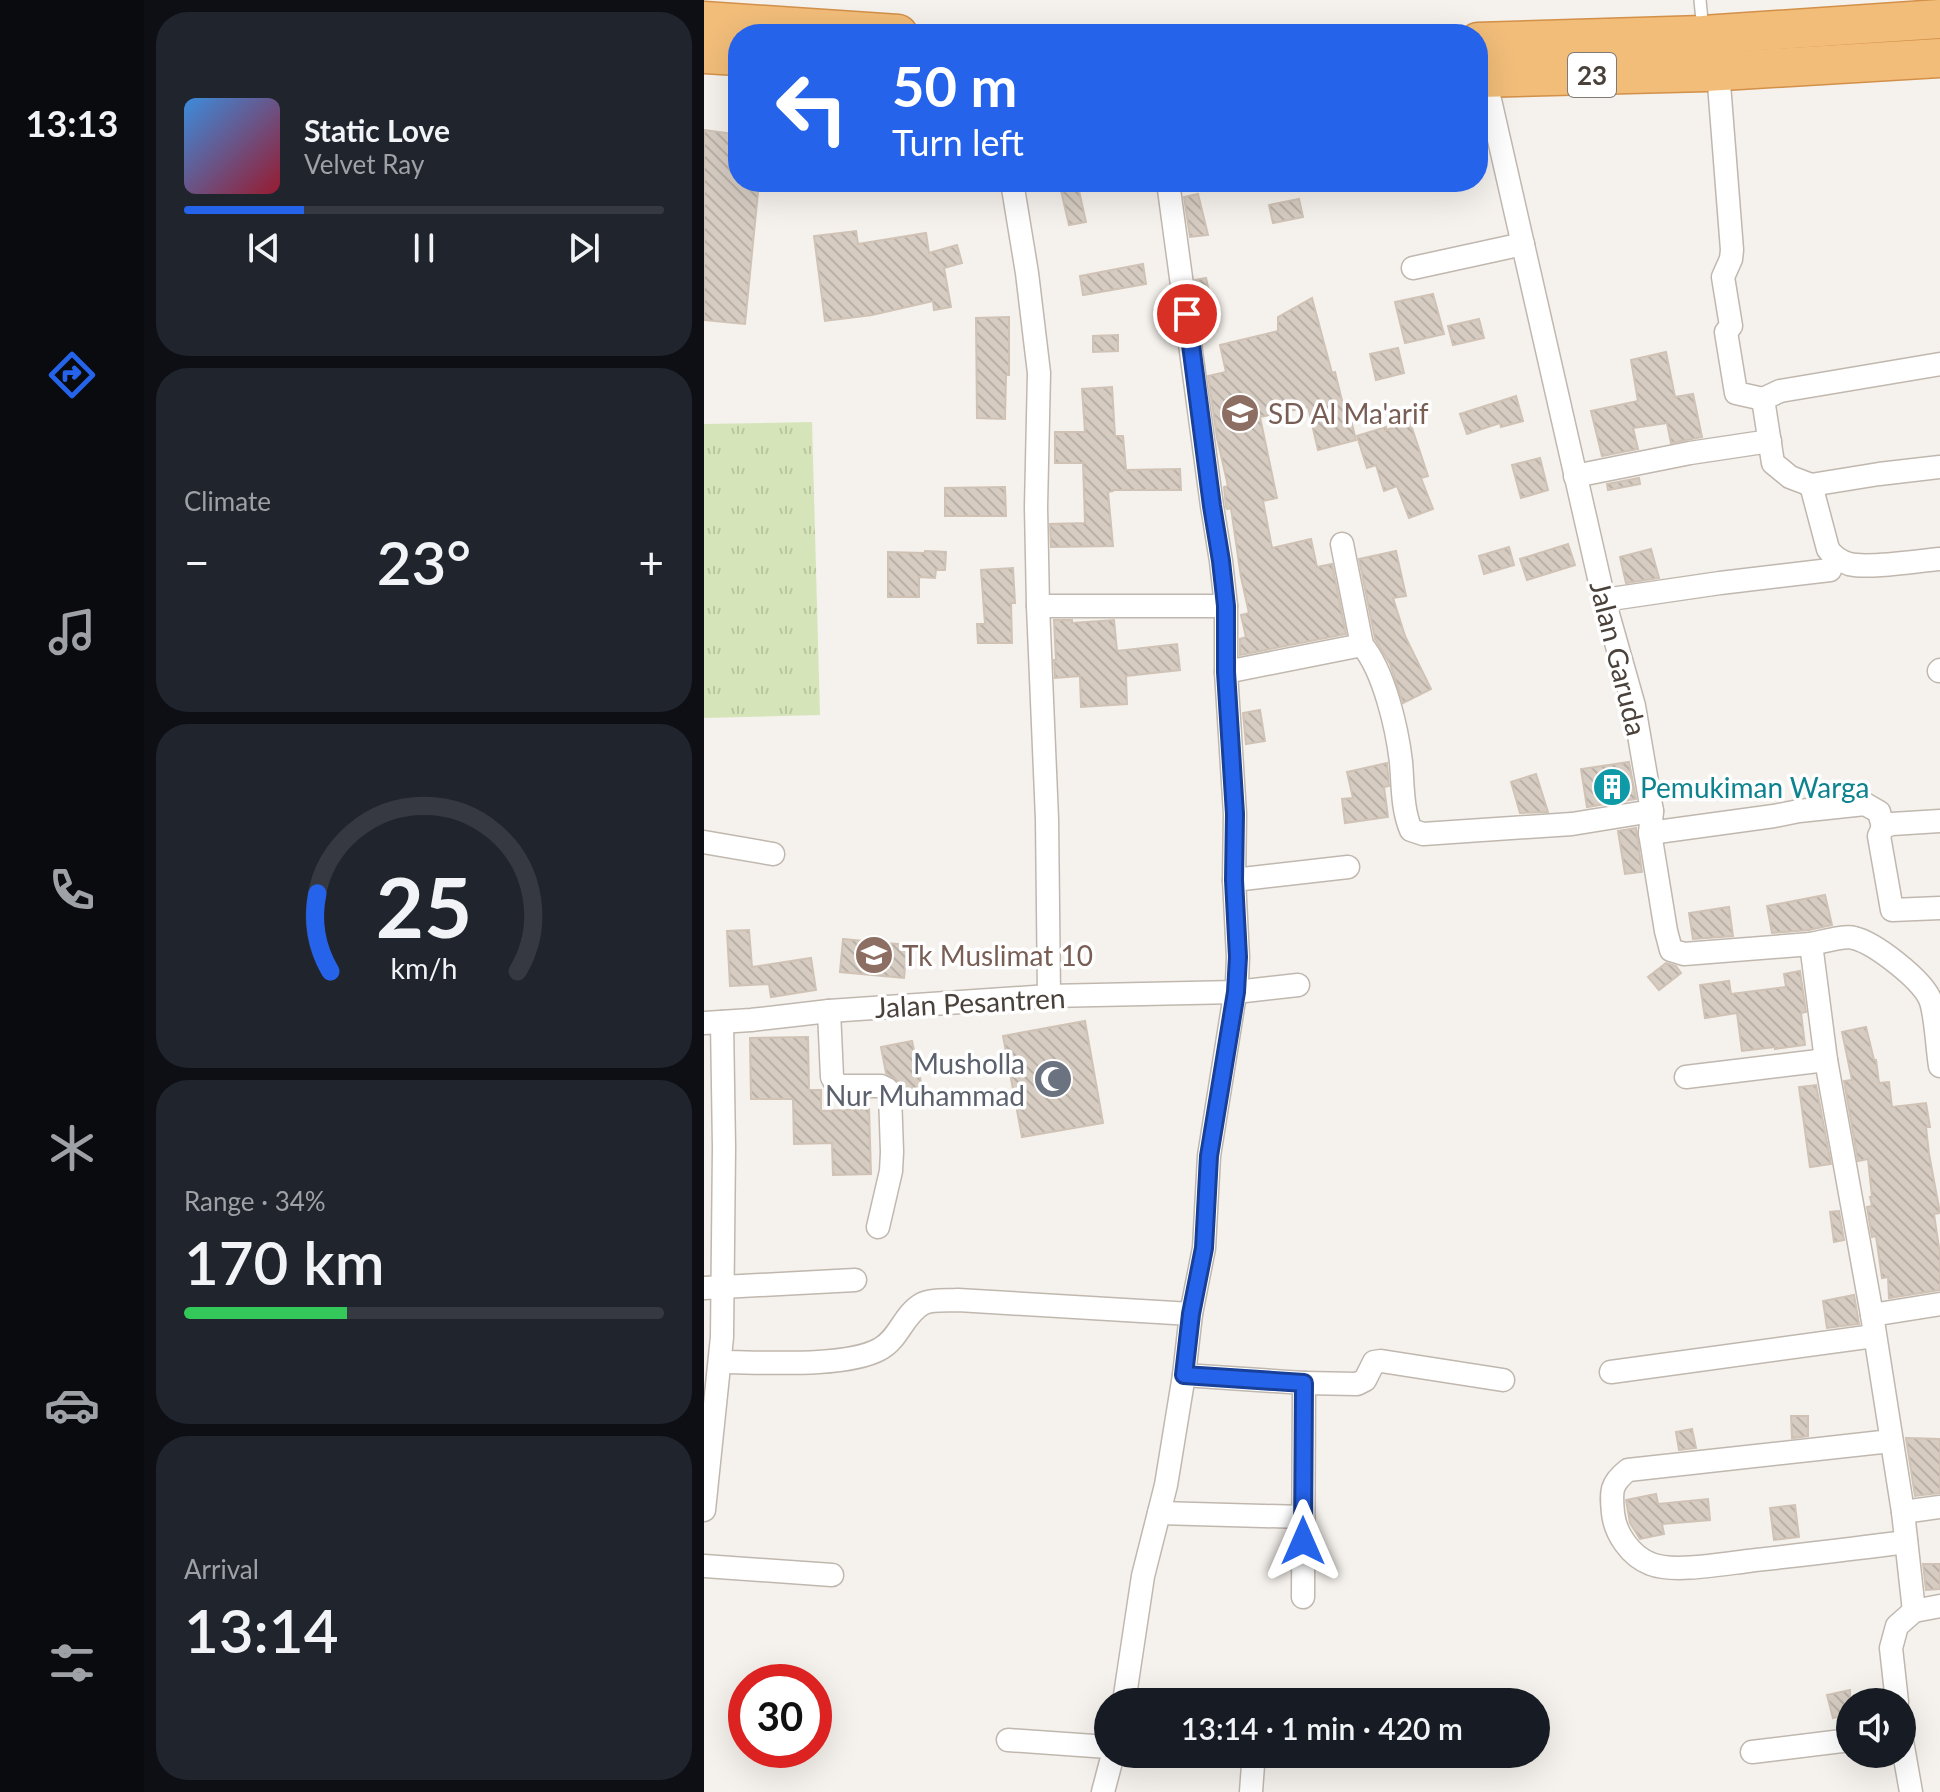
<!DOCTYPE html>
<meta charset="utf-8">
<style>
:root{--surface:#171b24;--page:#20242c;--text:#f1f3f6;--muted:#9ea1a6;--line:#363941;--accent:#2563eb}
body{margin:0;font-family:Lato,sans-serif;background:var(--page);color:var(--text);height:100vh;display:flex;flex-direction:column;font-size:30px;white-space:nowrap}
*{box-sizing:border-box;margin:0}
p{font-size:26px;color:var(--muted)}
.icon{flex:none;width:44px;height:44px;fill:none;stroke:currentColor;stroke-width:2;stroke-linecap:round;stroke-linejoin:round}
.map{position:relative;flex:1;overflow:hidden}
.drawer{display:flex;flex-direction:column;gap:12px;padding:12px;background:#0d0f14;width:560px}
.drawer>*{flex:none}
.hud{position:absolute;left:24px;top:24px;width:760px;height:168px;border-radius:32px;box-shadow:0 8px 32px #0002;background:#2563eb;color:#fff;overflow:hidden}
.fabs{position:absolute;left:1132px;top:1688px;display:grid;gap:16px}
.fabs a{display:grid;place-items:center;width:80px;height:80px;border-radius:50%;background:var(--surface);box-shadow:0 8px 32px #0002;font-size:40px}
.speed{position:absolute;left:24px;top:1664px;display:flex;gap:16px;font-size:40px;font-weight:700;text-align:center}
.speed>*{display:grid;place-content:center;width:104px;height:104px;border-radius:50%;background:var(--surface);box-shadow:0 8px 32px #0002;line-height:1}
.speed .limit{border:12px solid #d22;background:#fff;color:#111}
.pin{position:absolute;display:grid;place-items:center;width:68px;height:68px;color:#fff;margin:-34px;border:4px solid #fff;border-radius:50%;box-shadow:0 2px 8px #0007}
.me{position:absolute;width:88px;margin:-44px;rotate:0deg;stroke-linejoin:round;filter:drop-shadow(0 0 6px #0008)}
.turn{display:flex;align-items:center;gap:28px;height:168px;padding:0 32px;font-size:36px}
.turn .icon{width:104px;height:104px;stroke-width:2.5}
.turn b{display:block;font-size:56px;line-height:68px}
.big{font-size:60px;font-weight:600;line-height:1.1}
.drawer .widget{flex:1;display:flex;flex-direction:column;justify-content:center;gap:12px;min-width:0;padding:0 28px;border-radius:32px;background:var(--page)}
.drawer .dial{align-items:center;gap:0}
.dial svg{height:208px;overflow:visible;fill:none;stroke:var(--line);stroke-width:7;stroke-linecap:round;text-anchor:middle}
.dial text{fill:var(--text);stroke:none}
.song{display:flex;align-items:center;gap:24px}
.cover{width:96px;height:96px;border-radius:12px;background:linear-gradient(135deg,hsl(210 70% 55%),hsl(350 70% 35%))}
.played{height:8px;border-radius:4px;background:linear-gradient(90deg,var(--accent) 25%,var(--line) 25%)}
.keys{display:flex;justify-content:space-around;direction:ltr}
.heat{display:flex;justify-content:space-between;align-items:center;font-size:44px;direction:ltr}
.charge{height:12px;border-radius:6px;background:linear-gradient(90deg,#34c759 34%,var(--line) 0)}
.trip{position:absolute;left:390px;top:1688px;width:456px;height:80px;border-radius:40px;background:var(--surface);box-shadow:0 8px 32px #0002;font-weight:600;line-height:80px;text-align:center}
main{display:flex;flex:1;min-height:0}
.tabs{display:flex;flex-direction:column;width:144px;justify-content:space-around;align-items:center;background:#090b0e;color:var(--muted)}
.tabs .icon{width:56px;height:56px}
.tabs .active{color:var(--accent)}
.tabs b{font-size:36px;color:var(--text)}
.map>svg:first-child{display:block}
.grass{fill:url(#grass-tufts)}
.building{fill:url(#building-back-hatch);stroke:#d0c3b6;stroke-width:2}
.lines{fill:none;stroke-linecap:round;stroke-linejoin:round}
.lane-casing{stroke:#c0b8af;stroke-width:14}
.street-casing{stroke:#c0b8af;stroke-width:25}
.highway-casing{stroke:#d29049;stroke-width:41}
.lane{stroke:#fff;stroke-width:11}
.street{stroke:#fff;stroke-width:22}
.highway{stroke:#f2bd79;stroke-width:38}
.route-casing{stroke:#184099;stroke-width:20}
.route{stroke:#2563eb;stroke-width:14}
.labels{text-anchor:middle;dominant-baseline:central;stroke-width:7;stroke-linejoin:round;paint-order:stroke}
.shield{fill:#fff;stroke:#807a75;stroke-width:2}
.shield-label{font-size:26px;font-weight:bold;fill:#49413a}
.education-label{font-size:28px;fill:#785e54;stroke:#fff;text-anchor:start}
.street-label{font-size:28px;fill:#49413a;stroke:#fff}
.culture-label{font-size:28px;fill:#0d838f;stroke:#fff;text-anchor:start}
.worship-label{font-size:28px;fill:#5b616d;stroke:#fff;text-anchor:end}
</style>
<main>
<nav class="tabs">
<b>13:13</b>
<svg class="icon active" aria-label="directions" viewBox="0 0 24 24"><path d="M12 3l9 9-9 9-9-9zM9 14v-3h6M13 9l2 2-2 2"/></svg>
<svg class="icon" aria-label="music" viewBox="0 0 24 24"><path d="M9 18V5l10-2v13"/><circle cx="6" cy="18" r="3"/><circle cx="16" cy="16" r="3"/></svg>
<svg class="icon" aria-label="phone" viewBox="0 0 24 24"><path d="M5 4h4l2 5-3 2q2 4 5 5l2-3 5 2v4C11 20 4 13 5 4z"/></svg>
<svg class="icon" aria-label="climate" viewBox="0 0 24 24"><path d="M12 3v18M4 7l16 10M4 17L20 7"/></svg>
<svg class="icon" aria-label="car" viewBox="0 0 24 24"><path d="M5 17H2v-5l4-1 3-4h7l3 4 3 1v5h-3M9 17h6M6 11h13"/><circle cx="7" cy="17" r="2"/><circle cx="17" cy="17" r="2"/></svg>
<svg class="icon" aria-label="filters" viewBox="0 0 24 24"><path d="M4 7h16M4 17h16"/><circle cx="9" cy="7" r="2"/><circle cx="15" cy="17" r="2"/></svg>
</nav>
<section class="drawer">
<div class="widget">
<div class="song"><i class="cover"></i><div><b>Static Love</b><p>Velvet Ray</p></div></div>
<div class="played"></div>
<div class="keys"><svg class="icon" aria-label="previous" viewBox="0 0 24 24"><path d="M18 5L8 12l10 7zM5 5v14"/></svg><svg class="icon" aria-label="pause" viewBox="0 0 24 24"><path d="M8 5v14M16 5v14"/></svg><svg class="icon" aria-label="next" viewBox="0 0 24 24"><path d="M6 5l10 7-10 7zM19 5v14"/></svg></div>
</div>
<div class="widget"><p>Climate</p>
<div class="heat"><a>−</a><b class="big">23°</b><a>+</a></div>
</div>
<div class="widget dial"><svg viewBox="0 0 100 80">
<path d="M14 69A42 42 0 1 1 86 69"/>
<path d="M14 69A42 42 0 0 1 9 39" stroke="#2563eb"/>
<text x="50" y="56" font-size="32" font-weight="700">25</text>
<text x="50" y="72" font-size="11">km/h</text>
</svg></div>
<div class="widget"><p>Range · 34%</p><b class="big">170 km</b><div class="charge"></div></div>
<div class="widget"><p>Arrival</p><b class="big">13:14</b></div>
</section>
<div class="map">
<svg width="1236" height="1792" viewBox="0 0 1236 1792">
<defs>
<pattern id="grass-tufts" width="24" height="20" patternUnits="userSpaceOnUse" patternTransform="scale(2)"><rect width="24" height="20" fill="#d6e5b9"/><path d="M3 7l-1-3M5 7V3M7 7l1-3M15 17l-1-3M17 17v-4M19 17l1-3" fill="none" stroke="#b9c6a0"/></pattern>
<pattern id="building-back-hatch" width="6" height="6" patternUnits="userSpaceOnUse" patternTransform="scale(2)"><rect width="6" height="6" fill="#d6ccc2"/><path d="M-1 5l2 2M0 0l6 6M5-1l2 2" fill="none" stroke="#b9b0a7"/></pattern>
</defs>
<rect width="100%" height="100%" fill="#f5f1ec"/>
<path class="grass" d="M108,422L116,715L0,718V424Z"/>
<g class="building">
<path d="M0,130L31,134L29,158H34V182H55L41,324L0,320Z"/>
<path d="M355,182H373L382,222L365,225Z"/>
<path d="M494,194L504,235L486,237L480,197Z"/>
<path d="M595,199L599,217L569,223L565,205Z"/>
<path d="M152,231L154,244L222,233L225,253L253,245L258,263L240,268L247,307L230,310L229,301L168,315L121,321L110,236Z"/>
<path d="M439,264L442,284L379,295L376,276Z"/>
<path d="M502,278L511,319L497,321L491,280Z"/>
<path d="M729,294L740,334L701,343L691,302Z"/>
<path d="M608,298L628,373L631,372L642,417L646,416L652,440L614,450L604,407L556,417L573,498L559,501L568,548L607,539L613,567L628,564L642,634L536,655V639L542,637L537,615L545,613L537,577L527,508L523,509L522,507L520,487L524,486L513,438L504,376L522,372L516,345L574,331V317Z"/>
<path d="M305,317V375H302L301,419L273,418L272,318Z"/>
<path d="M775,319L780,338L749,345L744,326Z"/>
<path d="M414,335V351L389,352V336Z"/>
<path d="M694,348L700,373L672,380L666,354Z"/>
<path d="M962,352L971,397L989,394L998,437L967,443L963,423L929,428L934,449L898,456L887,411L934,401L927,360Z"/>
<path d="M408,387L411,436H419L422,470L476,469L477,490H409V491L404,492L409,546L347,547L346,524L381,523L379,463H351V432H381L378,389Z"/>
<path d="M812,396L819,421L797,427L796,423L763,434L756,414Z"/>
<path d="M706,422L724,476L717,478L729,509L705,518L693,486L680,491L672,465L663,468L653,436L682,427V430Z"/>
<path d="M836,458L844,490L817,498L808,465Z"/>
<path d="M935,478L936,484L904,490L903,484Z"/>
<path d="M301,487L302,516H241V488Z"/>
<path d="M864,544L871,565L823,580L816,559Z"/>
<path d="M805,547L810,565L780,574L775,556Z"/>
<path d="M947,549L955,578L922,583L916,557Z"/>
<path d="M221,551L242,552L241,570H232L231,578L215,577V597H184V552L221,553Z"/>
<path d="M692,551L702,596L689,598L701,636L727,689L699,703L686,664L671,639L655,559Z"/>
<path d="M309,568L311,603H307L308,643H274L273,624H281L277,570Z"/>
<path d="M350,620H368V623L410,620L413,651L473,644L476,670L422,676L423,704L377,707L376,676L351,678L350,660H352Z"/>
<path d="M556,710L561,741L542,744L539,713Z"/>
<path d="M925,762L932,799L883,807L877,769Z"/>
<path d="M683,763L685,786L680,787L684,817L641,823L638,799L649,798L643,772Z"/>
<path d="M832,774L844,812L816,813L807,782Z"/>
<path d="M932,828L938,872L921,874L914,831Z"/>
<path d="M1121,895L1128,925L1105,930L1068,933L1063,906Z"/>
<path d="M1025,907L1029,936L989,939L985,913Z"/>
<path d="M45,930L48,967L107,958L112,990L67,997L65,984L26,986L23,931Z"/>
<path d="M139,939L203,945L200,978L136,972Z"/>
<path d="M962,963L972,966L977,973L955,990L944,977Z"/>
<path d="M1096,971L1102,1012L1097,1013L1101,1045L1071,1049V1047L1038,1051L1033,1013L1001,1018L996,985L1025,981L1027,994L1082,987L1080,974Z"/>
<path d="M381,1021L399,1123L318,1137L299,1036Z"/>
<path d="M1162,1027L1170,1060H1172L1175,1083L1185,1082L1188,1107L1222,1103L1226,1127H1222L1225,1154L1236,1213L1230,1214L1235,1248H1236V1290L1185,1298L1184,1277L1178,1278L1172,1236L1168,1237L1163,1207L1168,1206L1166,1197H1168L1164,1159L1154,1161L1140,1081L1148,1080L1138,1032Z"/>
<path d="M104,1037L105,1090H117V1111L165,1109L167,1174L129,1175L128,1143L90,1144L89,1099H47L46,1038Z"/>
<path d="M208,1041L220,1096L200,1100V1093L195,1082L182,1073L177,1047Z"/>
<path d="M1112,1085L1127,1164L1106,1167L1095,1087Z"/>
<path d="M1135,1211L1140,1240L1130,1242L1126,1212Z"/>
<path d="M1150,1295L1155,1324L1123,1328L1119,1301Z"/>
<path d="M1087,1416H1104V1436L1088,1438Z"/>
<path d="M988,1429L992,1448L975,1450L972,1432Z"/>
<path d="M1202,1438L1236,1439V1493L1211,1496Z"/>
<path d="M952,1494L954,1504L1004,1499L1006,1520L958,1524L960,1534L936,1539L926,1523L922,1500Z"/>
<path d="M1091,1505L1095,1537L1070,1540L1066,1508Z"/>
<path d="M1219,1564H1236V1589L1222,1590Z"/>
<path d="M1146,1690V1714L1129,1718L1123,1695Z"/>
</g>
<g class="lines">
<g class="lane-casing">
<path id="lane" d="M996,0L999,31"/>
</g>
<g class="street-casing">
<g id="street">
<path d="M1014,71L1028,250L1027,259L1019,277L1027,326L1022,332L1032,393L1059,399"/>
<path d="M781,78L900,600L930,706L948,811L946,833L962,931L967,950L980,954L1107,944L1122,1060L1168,1315L1236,1304"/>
<path d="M308,182L323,273L335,373L332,507L334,606L343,819L345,996"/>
<path d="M709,268L819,244"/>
<path d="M871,476L986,453L1066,441"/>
<path d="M1107,485L1086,477L1069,463L1059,399L1076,391L1236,364"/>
<path d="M1107,485L1124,549C1129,557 1136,561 1145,564C1165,569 1213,561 1236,559"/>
<path d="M1107,485L1175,474L1236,467"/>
<path d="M638,544L658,645C680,671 693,728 697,762C699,785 698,809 707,830L719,834L868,824L948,811"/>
<path d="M900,600L1016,583L1126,570"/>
<path d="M334,606H522"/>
<path d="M1235,671L1236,670"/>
<path d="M522,672L658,645"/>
<path d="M1236,821L1188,824L1179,827L1175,836L1188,910L1236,908"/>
<path d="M946,833L1070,816L1095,811L1161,804L1175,812L1179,827"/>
<path d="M0,842L69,854"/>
<path d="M530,880L644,867"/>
<path d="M1107,944C1118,942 1141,935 1150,938C1171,943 1217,979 1226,999C1232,1014 1233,1048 1236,1066"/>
<path d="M125,1011L128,1077L132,1084L138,1086H177L183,1089L186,1094L188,1152L187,1171L174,1227"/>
<path d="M0,1023L47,1020L125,1011L345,996L532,992L594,985"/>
<path d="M982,1077L1122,1060"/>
<path d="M0,1288L151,1280"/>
<path d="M1168,1315L1199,1512L1210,1611"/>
<path d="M17,1362C57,1362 142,1368 176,1349C195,1339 199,1315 218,1304C227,1299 244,1301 254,1300L487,1314"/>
<path d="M907,1372L1170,1336"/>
<path d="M480,1375L600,1383L599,1597"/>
<path d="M600,1383L653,1384L661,1380L670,1362L677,1361L799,1380"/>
<path d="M1187,1441L924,1470C906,1484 907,1492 909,1513C911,1533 926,1556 947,1564C969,1573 1019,1564 1044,1561C1096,1555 1149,1549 1202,1542"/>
<path d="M0,1510L18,1337L20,1148L18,1022"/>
<path d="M1199,1512L1236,1507"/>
<path d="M455,1513L599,1517"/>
<path d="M0,1566L128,1575"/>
<path d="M420,1702L439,1576L462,1485L480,1375L487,1314L500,1248L505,1156L533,982L534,957L530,880L531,814L522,672V606L517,561L508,506L464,182"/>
<path d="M1193,1702L1187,1648L1193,1626L1210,1611L1236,1606"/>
<path d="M304,1740L404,1747"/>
<path d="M1198,1741L1207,1792"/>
<path d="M1048,1752L1146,1740"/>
<path d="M399,1792L409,1754"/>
<path d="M547,1792L549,1765"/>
</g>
</g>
<g class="highway-casing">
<g id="highway">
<path d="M0,21L194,34"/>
<path d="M774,42L999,35L1236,19"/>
<path d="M0,54L34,56"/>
<path d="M774,78L1002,72L1236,58"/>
</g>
</g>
<use href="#lane" class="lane"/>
<use href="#street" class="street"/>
<use href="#highway" class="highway"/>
</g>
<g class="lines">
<g class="route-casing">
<path id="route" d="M483,314L508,506L517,561L522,606V672L531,814L530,880L534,957L532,992L505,1156L500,1248L487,1314L480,1375L600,1383L599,1541"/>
</g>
<use href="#route" class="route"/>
</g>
<defs>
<g id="school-disc" transform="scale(2)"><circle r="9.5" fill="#8d6e63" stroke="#fff"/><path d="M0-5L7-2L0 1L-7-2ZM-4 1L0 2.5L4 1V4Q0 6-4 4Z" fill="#fff"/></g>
<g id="building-disc" transform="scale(2)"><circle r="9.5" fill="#0f9aa8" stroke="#fff"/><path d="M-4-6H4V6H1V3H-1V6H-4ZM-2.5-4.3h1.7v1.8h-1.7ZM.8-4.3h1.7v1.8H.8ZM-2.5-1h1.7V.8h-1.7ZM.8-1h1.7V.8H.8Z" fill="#fff"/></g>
<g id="mosque-disc" transform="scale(2)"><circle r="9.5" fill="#6b7280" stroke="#fff"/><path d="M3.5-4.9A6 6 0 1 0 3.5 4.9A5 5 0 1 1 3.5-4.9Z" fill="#fff"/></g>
</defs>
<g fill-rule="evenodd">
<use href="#school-disc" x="536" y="413"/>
<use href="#building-disc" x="908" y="787"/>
<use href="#school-disc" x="170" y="955"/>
<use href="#mosque-disc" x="349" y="1079"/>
</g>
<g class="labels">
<rect class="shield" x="864" y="53" width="48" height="44" rx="6"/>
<g class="shield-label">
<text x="888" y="75">23</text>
</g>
<g class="education-label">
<text x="564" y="413">SD Al Ma'arif</text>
<text x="198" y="955">Tk Muslimat 10</text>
</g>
<g class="street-label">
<text transform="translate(915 658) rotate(76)">Jalan Garuda</text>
<text transform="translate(266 1002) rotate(-3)">Jalan Pesantren</text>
</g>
<g class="culture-label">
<text x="936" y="787">Pemukiman Warga</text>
</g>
<g class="worship-label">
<text x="321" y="1063">Musholla<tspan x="321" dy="32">Nur Muhammad</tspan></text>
</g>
</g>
</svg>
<div class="fabs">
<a><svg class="icon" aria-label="sound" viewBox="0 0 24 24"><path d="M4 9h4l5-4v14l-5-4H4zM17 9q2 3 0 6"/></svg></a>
</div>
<div class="speed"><div class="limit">30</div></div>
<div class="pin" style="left:483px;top:314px;background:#d93025"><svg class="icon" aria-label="arrive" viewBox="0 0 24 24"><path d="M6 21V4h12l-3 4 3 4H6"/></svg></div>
<svg class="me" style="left:599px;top:1541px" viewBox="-20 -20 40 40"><path d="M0-17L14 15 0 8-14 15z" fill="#2563eb" stroke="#fff" stroke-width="4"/></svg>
<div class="trip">13:14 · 1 min · 420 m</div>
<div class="hud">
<div class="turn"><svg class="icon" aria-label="left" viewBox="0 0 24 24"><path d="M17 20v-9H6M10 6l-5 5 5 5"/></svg><div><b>50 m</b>Turn left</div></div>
</div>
</div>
</main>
